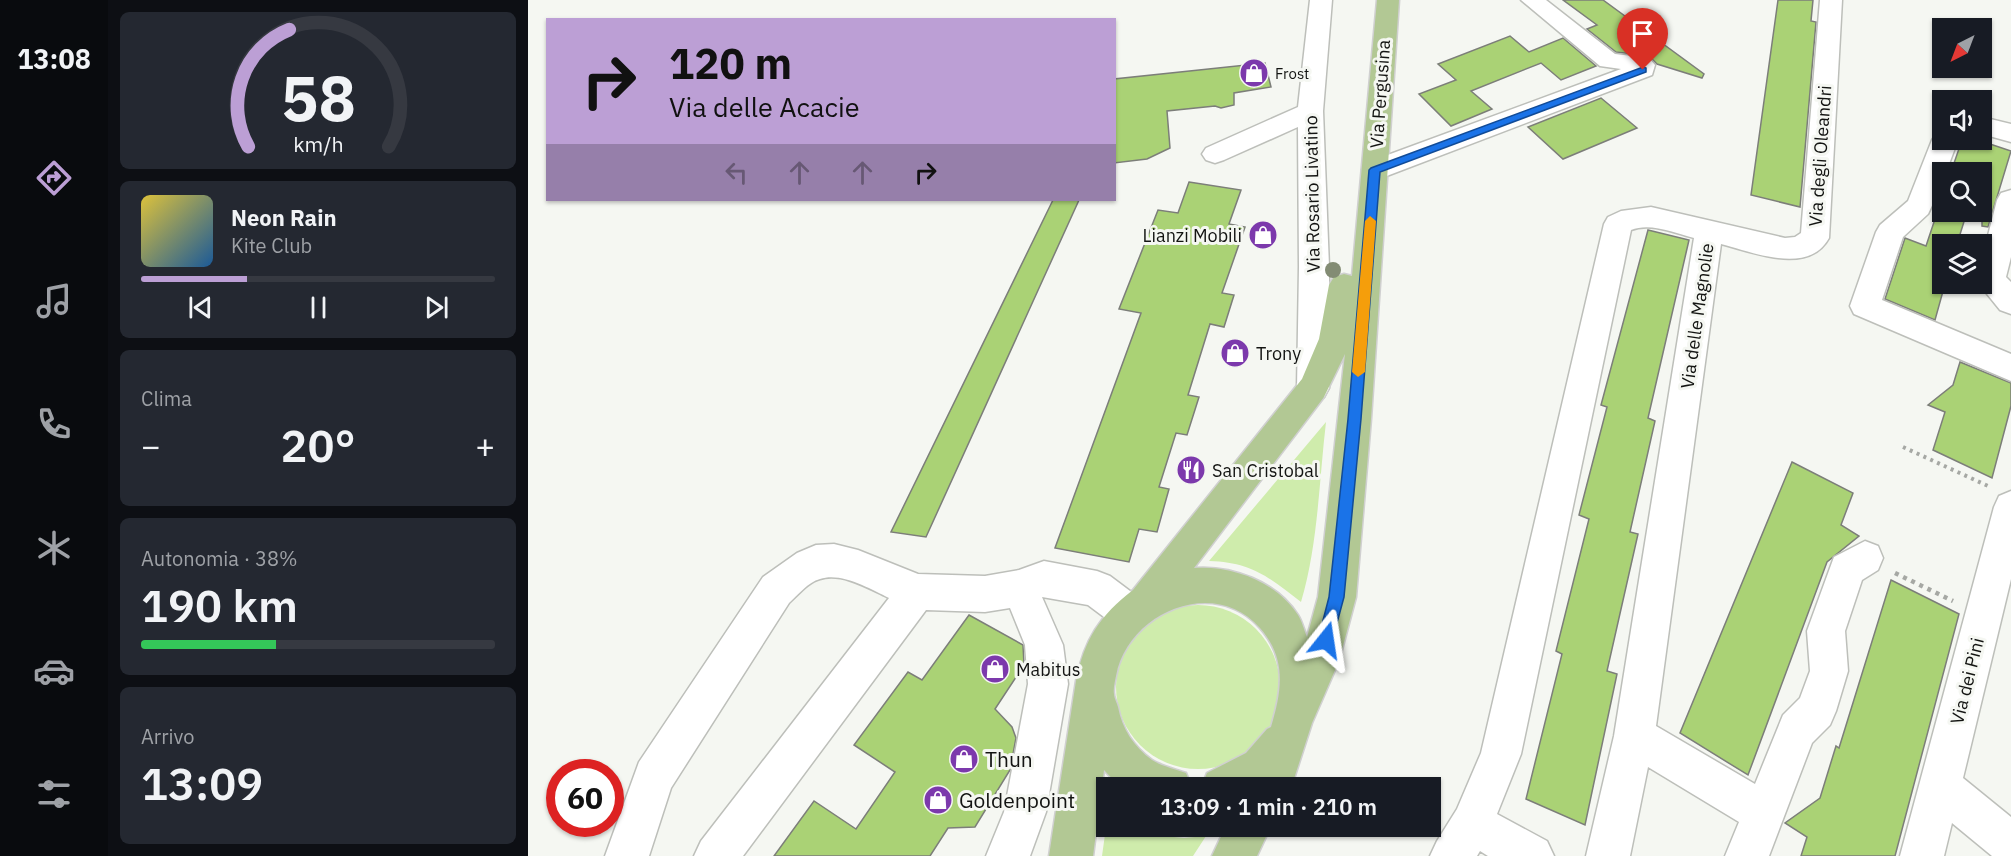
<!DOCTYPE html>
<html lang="it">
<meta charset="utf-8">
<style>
:root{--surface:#171b24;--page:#242831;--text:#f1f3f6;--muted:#9ea1a6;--line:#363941;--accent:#bc9fd5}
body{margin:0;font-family:"IBM Plex Sans",sans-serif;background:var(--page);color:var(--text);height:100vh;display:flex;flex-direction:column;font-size:22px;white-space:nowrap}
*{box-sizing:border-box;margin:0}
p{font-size:20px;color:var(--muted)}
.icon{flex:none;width:33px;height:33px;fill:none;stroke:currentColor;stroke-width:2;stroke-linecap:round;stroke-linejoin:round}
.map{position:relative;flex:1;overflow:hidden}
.drawer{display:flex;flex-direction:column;gap:12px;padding:12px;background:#0d0f14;width:420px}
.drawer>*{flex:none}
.guide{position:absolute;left:18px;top:18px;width:570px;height:183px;border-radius:0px;box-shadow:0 2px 4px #0004;background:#bc9fd5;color:#111;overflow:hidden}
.needle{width:39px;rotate:222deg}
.tools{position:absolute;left:1404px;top:18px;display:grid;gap:12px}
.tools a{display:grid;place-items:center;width:60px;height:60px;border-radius:0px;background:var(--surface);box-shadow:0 2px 4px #0004;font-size:30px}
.speed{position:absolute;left:18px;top:759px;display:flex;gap:12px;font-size:30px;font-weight:700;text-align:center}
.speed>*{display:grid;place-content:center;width:78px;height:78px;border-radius:50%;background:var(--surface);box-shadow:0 2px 4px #0004;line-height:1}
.speed .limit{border:9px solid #d22;background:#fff;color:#111}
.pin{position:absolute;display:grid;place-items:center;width:51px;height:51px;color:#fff;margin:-62px -26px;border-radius:50% 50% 50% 0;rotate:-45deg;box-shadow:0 0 6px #0007}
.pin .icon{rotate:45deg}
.me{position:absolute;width:66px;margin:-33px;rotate:15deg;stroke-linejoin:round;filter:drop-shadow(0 0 4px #0008)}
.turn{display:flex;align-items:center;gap:21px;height:126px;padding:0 24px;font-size:27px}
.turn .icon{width:78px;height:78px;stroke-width:2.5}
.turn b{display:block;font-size:42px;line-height:51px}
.lanes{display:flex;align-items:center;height:57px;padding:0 24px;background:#0003;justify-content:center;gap:30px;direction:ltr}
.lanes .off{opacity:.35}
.big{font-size:45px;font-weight:600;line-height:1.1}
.drawer .widget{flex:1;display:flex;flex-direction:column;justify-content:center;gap:9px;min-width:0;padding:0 21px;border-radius:9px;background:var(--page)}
.drawer .dial{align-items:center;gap:0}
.dial svg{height:156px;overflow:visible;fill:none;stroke:var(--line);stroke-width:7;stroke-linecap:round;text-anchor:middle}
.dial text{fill:var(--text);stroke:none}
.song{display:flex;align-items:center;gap:18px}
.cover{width:72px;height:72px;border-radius:9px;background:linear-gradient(135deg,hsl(50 70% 55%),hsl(210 70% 35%))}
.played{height:6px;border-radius:3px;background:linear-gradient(90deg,var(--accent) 30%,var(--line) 30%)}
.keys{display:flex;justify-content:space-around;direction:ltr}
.heat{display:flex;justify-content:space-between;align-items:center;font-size:33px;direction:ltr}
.charge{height:9px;border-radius:4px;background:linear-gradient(90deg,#34c759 38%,var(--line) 0)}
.trip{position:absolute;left:568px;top:777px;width:345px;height:60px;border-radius:0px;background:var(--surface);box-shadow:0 2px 4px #0004;font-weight:600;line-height:60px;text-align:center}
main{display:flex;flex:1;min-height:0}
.tabs{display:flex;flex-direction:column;width:108px;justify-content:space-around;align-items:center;background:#090b0e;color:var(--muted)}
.tabs .icon{width:42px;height:42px}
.tabs .current{color:var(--accent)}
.tabs b{font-size:27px;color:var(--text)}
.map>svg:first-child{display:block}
.green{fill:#cfecac}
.building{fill:#aad275;stroke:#7c7e79;stroke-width:1.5}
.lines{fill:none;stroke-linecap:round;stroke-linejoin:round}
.minor-casing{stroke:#bdbfba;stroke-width:3}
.major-casing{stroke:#d0d0d0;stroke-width:3}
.path-far1{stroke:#a6a8a4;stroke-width:4;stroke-dasharray:3 4.5;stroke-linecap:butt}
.path{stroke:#a6a8a4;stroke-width:4.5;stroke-dasharray:4 5;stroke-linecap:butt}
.minor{fill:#fff;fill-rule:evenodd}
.major{fill:#b2c894;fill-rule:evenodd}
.tree{fill:#838c74}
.route{fill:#1a73e8;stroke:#114b97;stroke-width:1.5}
.slow{fill:#f59e0b}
.labels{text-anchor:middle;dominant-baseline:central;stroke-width:6;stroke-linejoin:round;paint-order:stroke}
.far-poi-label{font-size:15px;fill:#131412;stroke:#f5f7f2;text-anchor:start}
.street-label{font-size:18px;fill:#131412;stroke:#f5f7f2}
.poi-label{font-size:18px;fill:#131412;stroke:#f5f7f2;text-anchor:start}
.near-poi-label{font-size:21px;fill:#131412;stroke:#f5f7f2;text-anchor:start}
</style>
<main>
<nav class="tabs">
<b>13:08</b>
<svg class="icon current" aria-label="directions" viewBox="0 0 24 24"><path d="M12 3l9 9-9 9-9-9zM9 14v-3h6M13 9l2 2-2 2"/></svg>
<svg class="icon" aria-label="music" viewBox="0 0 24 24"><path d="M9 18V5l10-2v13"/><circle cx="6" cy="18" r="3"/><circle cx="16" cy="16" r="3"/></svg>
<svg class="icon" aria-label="phone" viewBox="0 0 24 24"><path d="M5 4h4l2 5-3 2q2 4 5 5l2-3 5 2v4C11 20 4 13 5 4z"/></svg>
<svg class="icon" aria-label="climate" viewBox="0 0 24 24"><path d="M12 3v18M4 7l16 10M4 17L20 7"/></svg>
<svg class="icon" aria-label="car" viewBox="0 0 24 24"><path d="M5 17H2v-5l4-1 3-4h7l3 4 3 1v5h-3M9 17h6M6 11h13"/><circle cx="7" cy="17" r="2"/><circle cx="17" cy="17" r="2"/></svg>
<svg class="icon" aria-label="filters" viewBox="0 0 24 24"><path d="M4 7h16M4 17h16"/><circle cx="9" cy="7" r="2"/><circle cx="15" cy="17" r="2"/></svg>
</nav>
<section class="drawer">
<div class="widget dial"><svg viewBox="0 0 100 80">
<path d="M14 69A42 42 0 1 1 86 69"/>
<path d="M14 69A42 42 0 0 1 35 9" stroke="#bc9fd5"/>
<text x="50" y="56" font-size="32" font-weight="700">58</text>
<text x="50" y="72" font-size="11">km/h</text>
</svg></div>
<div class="widget">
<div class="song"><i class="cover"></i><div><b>Neon Rain</b><p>Kite Club</p></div></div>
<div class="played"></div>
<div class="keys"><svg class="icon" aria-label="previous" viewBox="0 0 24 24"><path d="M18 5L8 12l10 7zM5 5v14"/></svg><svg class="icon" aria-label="pause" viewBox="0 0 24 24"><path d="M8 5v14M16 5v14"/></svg><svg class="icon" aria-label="next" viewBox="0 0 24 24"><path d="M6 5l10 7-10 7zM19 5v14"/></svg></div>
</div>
<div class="widget"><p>Clima</p>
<div class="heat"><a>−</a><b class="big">20°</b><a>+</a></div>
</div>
<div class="widget"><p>Autonomia · 38%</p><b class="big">190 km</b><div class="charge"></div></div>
<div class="widget"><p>Arrivo</p><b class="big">13:09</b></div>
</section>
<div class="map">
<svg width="1483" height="856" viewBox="0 0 1483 856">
<rect width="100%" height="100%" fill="#f5f7f2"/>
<g class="green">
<path d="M798,422C791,482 790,545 773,602C741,577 723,562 681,561Z"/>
<circle cx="670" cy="687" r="82"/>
<path d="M579,820V826L607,827L636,836L656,838L678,836L665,856H574Z"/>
</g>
<g class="building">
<path d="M1035,0H1075L1176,74L1174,78L1129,64L1121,56L1088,52L1059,29L1069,25Z"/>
<path d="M1250,0H1285L1283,21L1288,22L1272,207L1223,195Z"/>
<path d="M982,36L1001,52L1035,38L1068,66L1033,80L1013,63L943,91L964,109L923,126L891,94L928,80L910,64Z"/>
<path d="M737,63L743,87L706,93V105L693,108L687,106L639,111L642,148L619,159L586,163V79Z"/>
<path d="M1073,98L1109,128L1035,159L1000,127Z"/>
<path d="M1434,140H1460L1459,143L1483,151L1460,227L1454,226V163L1451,172H1423Z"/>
<path d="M661,182L713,190L701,224L717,227L694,293L706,295L696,327L682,324L660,395L671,397L659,435L648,433L631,487L641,489L629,532L611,529L601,562L527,548L613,313L591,309L630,210L650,213Z"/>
<path d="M1414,198V212H1439L1429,244H1414V284H1417L1407,320L1357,299L1377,238L1398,246Z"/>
<path d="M525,200H551L398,537L363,532Z"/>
<path d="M1120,230L1161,240L1120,418L1127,421L1102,532L1110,534L1079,671L1089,674L1057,825L998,799L1034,654L1028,651L1061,519L1051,515L1079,407L1073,405Z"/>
<path d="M1432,362L1483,383V406L1464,478L1405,450L1417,412L1400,405L1425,385Z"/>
<path d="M1264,462L1325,493L1313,525L1331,536L1299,562L1220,775L1152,733Z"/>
<path d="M1363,580L1431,614L1367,856H1273L1279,837L1257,823L1292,798L1308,746L1311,748Z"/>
<path d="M441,615L495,645L496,665L467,709L484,727L488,738L482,770L447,827L420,828L402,856H246L286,801L328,829L367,772L326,745L380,672L394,680Z"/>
</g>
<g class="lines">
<g class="minor-casing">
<g id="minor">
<path d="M782,0H804L795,111L801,267V388L796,397L785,401L774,397L769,388L771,267L770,127L696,160L687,163L678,160L674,154L678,148L770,107Z"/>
<path d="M993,0H1018L1087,54L1121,58L1127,65L1124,75L856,177L847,179L838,177L834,170L838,163L1093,69L1072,66Z"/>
<path d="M1292,0H1314L1301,238C1280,276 1225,252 1193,244L1128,726L1227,784L1255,715L1272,698L1282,671L1279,631L1306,557L1337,541L1350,546L1355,558L1350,570L1334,580L1317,631L1320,671L1308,711L1302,725L1284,743L1241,856H1197L1211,822L1120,767L1102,856H1058L1086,736L1166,238C1147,233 1122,222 1103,230L993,754L969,814L1019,841L1026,856H960L952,851L949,856H902L909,841L929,809L953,753L1076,224L1080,217L1093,211L1123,207L1257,238L1267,237L1273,233Z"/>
<path d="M1454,117L1483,124V142L1454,134Z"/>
<path d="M1414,132V140H1430L1418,172H1414V184L1400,214L1375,237L1354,300L1483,354V381L1326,314L1322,306L1348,232L1352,225L1380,201L1404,140L1408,134Z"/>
<path d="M1483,190V257L1478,277L1483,282V314L1472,310L1451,284H1454V259L1469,200L1473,193Z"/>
<path d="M1483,491V579L1435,778L1483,817V856H1464L1424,823L1416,856H1372L1466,507L1471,496Z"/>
<path d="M306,544L330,550L390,574L457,576L491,570L516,561L569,571L582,576L614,600L620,613L614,626L601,631L588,626L560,605L514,597L535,645L540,684L518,812L502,856H458L476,812L500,684L497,645L482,608L457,612L398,610L215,856H166L173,841L361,598C342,589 314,572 292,579C280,582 270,595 261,603L143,788L121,856H77L111,762L235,577L269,553L288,545Z"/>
</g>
</g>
<g class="major-casing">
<g id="major">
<path d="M849,0H871L843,419L828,597L811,661L784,723L763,788H673L679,773L718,753L739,729L743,727C754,690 759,659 732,628C686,575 599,613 588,676C587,681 585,689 586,694C586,698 589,703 590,707C594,729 606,747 624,760C633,766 647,769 658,773L664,788H593L576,770L565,856H521L548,681C556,640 572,615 605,590L774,379L791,339L801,285L806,277L816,274L824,276ZM817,354L790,597L779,637C776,630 774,621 770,615C749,582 704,565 666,568L796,397Z"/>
<path d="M698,826H743L729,856H684Z"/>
</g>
</g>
<path class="path-far1" d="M1375,447L1460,486"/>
<path class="path" d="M1367,573L1425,601"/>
<use href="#minor" class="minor"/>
<use href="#major" class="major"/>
</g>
<circle class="tree" cx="805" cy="270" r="8"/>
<path class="route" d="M1115,67L1118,68V72L852,172L833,419L816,597L803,645L798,648L792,645L790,640L801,597L820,419L841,170L843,168Z"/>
<path class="slow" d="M842,216L848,221L837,372L830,377L824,372L837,221Z"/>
<defs>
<g id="shop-disc" transform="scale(1.5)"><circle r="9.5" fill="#7c39ac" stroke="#f5f7f2"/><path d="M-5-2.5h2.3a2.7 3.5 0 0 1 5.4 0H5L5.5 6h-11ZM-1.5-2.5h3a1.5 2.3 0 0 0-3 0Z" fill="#fff"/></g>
<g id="restaurant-disc" transform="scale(1.5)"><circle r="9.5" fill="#7c39ac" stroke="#f5f7f2"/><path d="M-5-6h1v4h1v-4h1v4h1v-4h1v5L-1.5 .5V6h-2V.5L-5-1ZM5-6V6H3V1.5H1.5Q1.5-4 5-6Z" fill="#fff"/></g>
</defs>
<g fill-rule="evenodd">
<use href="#shop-disc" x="726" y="73"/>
<use href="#shop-disc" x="735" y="235"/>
<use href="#shop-disc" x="707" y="353"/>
<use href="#restaurant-disc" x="663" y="470"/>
<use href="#shop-disc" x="467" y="669"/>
<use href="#shop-disc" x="436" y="759"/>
<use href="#shop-disc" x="410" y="800"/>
</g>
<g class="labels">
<g class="far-poi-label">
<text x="747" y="73">Frost</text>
</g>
<g class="street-label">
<text transform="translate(852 94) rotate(-86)">Via Pergusina</text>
<text transform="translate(1292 156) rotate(-86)">Via degli Oleandri</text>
<text transform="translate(784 194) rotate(-91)">Via Rosario Livatino</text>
<text transform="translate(1169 316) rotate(-82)">Via delle Magnolie</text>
<text transform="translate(1439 681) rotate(-76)">Via dei Pini</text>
</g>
<g class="poi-label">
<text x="714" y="235" text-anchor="end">Lianzi Mobili</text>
<text x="728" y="353">Trony</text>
<text x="684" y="470">San Cristobal</text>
<text x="488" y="669">Mabitus</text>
</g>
<g class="near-poi-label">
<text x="457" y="759">Thun</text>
<text x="431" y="800">Goldenpoint</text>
</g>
</g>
</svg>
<div class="tools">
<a><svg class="needle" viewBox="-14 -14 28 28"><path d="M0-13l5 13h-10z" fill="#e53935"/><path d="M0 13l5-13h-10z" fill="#9ea1a6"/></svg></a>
<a><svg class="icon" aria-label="sound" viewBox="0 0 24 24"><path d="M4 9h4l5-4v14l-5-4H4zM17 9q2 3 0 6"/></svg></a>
<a><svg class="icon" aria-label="search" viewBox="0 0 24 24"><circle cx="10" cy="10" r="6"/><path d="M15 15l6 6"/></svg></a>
<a><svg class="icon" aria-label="layers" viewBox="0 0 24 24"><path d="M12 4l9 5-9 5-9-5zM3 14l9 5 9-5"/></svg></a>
</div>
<div class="speed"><div class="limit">60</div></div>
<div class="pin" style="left:1115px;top:70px;background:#d93025"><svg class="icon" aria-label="arrive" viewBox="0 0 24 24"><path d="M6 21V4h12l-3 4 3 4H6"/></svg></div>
<svg class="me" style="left:798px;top:640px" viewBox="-20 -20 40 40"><path d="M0-17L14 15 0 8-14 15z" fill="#1a73e8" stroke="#fff" stroke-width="4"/></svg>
<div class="trip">13:09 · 1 min · 210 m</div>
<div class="guide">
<div class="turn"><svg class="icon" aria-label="right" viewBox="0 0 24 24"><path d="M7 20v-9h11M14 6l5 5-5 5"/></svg><div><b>120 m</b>Via delle Acacie</div></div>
<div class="lanes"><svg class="icon off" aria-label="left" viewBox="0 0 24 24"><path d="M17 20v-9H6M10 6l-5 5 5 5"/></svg><svg class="icon off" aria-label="ahead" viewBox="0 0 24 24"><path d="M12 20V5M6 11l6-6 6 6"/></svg><svg class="icon off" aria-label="ahead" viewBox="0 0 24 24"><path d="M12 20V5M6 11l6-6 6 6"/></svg><svg class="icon" aria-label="right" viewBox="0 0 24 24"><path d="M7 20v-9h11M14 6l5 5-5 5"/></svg></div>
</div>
</div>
</main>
